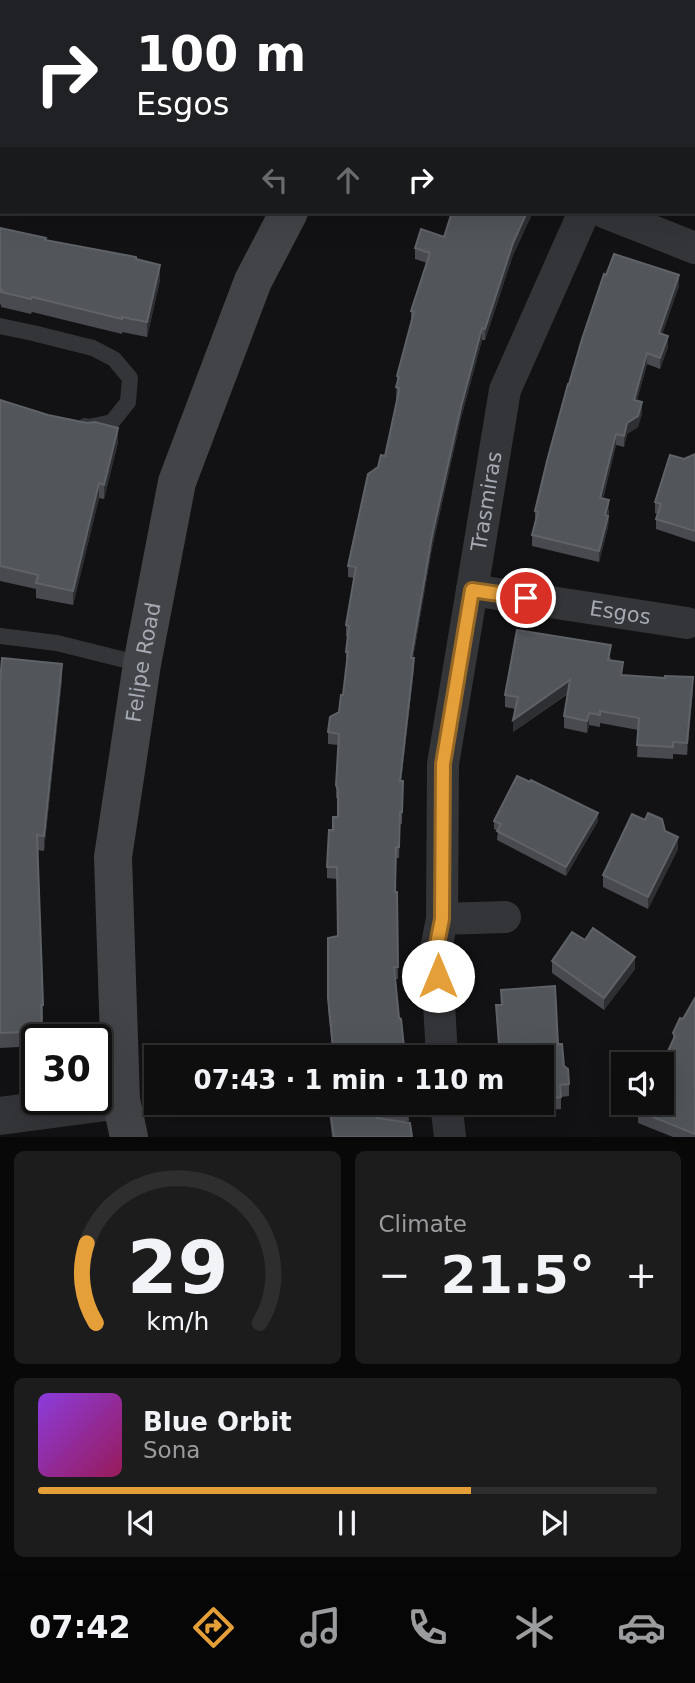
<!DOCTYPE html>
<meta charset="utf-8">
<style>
:root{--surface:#0e0e0f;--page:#1c1c1d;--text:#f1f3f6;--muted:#9b9c9e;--line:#2e2e2f;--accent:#e59f39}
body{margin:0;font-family:"DejaVu Sans",sans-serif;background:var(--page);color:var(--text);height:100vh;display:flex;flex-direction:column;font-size:26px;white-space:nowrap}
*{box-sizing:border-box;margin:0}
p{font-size:23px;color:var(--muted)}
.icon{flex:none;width:38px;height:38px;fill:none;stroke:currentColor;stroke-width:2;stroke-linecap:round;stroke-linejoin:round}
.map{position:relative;height:1137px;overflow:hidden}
.sheet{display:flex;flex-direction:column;gap:14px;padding:14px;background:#080808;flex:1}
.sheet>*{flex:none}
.hud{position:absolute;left:0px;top:0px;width:696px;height:214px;box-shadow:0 7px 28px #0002,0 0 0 2px var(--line);background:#202124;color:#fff;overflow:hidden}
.fabs{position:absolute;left:611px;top:1052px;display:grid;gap:14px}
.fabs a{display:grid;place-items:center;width:63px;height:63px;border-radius:0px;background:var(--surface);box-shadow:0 7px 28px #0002,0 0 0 2px var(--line);font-size:35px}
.speed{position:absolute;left:21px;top:1024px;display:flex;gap:14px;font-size:35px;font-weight:700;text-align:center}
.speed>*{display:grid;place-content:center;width:91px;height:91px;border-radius:50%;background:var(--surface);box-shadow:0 7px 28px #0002,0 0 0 2px var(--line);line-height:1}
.speed .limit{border:4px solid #111;border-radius:10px;background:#fff;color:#111}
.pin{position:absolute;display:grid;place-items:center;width:60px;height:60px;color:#fff;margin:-30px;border:4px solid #fff;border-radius:50%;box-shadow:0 2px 7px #0007}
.me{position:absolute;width:77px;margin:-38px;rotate:0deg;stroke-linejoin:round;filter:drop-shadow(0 0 5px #0008)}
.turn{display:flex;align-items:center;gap:24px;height:147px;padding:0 21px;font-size:32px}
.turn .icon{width:91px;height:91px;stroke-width:2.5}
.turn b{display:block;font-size:49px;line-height:60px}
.lanes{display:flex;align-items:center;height:66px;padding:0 21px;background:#0003;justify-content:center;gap:35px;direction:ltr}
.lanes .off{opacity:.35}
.big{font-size:52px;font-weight:700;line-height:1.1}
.sheet .widget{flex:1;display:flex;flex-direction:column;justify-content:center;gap:10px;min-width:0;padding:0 24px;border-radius:10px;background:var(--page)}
.sheet .dial{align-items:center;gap:0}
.dial svg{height:182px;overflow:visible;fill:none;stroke:var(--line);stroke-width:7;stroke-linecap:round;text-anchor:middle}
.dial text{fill:var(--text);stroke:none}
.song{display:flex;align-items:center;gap:21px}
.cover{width:84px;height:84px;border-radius:10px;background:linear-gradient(135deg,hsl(270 70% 55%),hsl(330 70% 35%))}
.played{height:7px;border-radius:4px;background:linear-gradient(90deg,var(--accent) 70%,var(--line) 70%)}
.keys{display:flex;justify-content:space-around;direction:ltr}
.heat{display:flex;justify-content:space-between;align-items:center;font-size:38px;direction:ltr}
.sheet .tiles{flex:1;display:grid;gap:14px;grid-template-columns:1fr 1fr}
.widget:last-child{grid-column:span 2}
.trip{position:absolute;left:144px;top:1045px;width:410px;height:70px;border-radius:0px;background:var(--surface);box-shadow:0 7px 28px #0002,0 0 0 2px var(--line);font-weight:700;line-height:70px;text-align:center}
.menu{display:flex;height:112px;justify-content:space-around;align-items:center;background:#060606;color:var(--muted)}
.menu .icon{width:49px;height:49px}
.menu .active{color:var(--accent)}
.menu b{font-size:32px;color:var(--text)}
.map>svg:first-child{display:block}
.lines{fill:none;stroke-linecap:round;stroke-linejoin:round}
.service{stroke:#343538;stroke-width:16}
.minor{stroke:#343538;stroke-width:32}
.tertiary{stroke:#343538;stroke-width:38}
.secondary{stroke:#424448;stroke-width:38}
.wall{fill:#484a4f}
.shaded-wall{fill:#2e2f33}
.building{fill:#525559;stroke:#5f6267;stroke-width:2}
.route-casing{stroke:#956725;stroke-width:18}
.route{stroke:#e59f39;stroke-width:12}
.labels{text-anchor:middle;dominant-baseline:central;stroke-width:5;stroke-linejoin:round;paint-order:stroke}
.street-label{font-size:21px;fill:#a5aab3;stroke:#0d0d0f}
</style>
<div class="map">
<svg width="695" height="1137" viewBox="0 0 695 1137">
<rect width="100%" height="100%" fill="#121214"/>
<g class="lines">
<g class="service">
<path d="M0,326L33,333L93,348L114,359L130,378L128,402L112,422L89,427L85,426"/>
<path d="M0,636L57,643L141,664"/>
</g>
<g class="minor">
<path d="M194,0L197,2"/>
<path d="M652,0L654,2"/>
<path d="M604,212L695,248"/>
<path id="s1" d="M472,590L687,623"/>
<path d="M442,919L505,917"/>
<path id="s2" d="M442,1057L436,949L442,919L443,764L472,590L505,390L584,212"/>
<path d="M446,1102L450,1137"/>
</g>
<path class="tertiary" d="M0,1116L121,1100"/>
<g class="secondary">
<path d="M416,2L417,0"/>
<path id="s3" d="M129,1137L121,1100L113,857L142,664L177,482L253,281L289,212"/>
</g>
</g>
<g class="wall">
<path d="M452,212H533L513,255L485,340H482L461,418L432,548L413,658L414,669L401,781H403L402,824H400L399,858H396L395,892H397L398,979H395L399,1018L405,1057H333L328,1009V938L338,936L337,879L327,878V867L333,830L338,817V801L336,797V785L338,745L328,744V732L339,712L343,695L347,664H346V652L348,637L346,636V625L354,578L348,577V566L378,467L385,456L398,399H396L397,376L411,323V311L427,263L415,259V248L444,237Z"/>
<path d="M0,228L46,240L136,259L160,280L147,337L122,332V334L32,312L31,314L1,307V305L0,304Z"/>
<path d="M679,286L662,334L668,347L660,369L647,364L637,400L642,413L638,427L627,434L624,447L616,445L603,499L609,511L608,527L599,562L532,546V535L535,523V511L569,384Z"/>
<path d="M0,400L118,442L104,499L99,498L73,605L36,598V589L0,581Z"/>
<path d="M695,454V542L656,529V519L657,514L655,513V502L684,459Z"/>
<path d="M611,657L610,660L623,675L665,678L693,689L687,755L673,754V759L637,757L638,730L600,723V727L589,725L587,733L564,728V716L568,694L513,732L515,709L505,707V695Z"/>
<path d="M62,679L44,851L37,850L43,1005V1020H42V1040H37V1046L0,1048V683Z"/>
<path d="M645,820L665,831L678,849L648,909L603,887V875Z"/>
<path d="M494,821H598L566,876L497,840L498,831L494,829Z"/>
<path d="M585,940L635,969L604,1010L552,973V961Z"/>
<path d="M501,990L558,1044L569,1084V1096L561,1097V1109L517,1113L516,1102H541V1057H499L496,1005H501Z"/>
<path d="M695,998V1137H673L638,1123V1111L640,1106L639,1102H662V1064L673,1040V1033L683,1019Z"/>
<path d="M328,1102H408L409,1121L401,1122L412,1137H332Z"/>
</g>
<g class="shaded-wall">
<path d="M527,212H533L513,255L485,340V329L513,243Z"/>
<path d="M160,265V280L147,337V322Z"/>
<path d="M679,275V286L659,344V333Z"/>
<path d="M482,328V340L461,418L432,548L411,669V658L432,536L461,407Z"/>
<path d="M668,336V347L660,369V358Z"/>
<path d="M647,353V364L634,411V400Z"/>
<path d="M642,402V413L638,427L627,434L624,447V436L627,423Z"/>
<path d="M118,428V442L104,499V485Z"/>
<path d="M616,434V445L600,509V498Z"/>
<path d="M99,483V498L73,605V591Z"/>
<path d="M609,500L608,527L599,562V551Z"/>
<path d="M414,658V669L400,792V781Z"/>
<path d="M62,664V679L44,851V836Z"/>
<path d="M693,677V689L687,755V743Z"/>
<path d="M570,680V692L513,732V720Z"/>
<path d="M589,713V725L587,733V721Z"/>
<path d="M598,813V821L566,876V867Z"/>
<path d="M678,837V849L648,909V897Z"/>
<path d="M635,957V969L604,1010V998Z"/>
</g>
<g class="building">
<path d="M33,0H132L133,2H34Z"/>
<path d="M452,212H527L513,243L485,329L482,328L461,407L432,536L411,658H414L400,781H403L402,812H400L399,847H396L395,892H397L398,967H394L399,1018L401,1019L405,1057H334L328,998V938L338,936L337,867H327L329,830H333V817H338V790L336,785L339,734L328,732L330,717L339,712L341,695H343L348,652H346L349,626L346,625L356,567L348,566L368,474L378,467L381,455L385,456L399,391V388L396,387L399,377L397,376L414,312L411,311L430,253L415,248L421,229L444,237Z"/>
<path d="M0,228L46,238L45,240L136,257V259L160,265L147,322L122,317V319L32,297L31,299L1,292L2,290L0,289Z"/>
<path d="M614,254L679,275L659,333L668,336L660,358L647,353L634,400L642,402L638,416L627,423L624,436L616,434L600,498L609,500L605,515L608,516L599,551L532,535L538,512L535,511L547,461L568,384H569L582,339L604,274L606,275Z"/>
<path d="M0,400L48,415L87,423L95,422L118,428L104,485L99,483L73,591L36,583L38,575L0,566Z"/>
<path d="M695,454V531L656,519L661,504L655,502L670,455L684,459Z"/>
<path d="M517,630L611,645L608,660L623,662L621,675L665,678V676L693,677L687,743L673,742V747L637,745L639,718L600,711V715L589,713L587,721L564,716L570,680L513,720L518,697L505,695Z"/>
<path d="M2,658L62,664L44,836L37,835L43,1005H41L42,1031L0,1033V683Z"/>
<path d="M517,776L530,782L531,780L598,813L566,867L497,831L501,824L494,821Z"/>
<path d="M648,813L662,819L665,831L678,837L648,897L603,875L632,814L645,820Z"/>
<path d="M593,928L635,957L604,998L552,961L572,932L585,940Z"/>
<path d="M555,986L558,1044H562L564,1066L568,1069L569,1084L560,1085L561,1097L541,1099V1057H500L496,1005H502L501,990Z"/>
<path d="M695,998V1134L638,1111L642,1102H662V1064H657V1062L662,1064L675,1036L673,1033L680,1018L683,1019Z"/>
<path d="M329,1102H408L409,1110L378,1112L377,1118L410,1123L412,1137H334Z"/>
</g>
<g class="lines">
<g class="route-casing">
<path id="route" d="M438,976L436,949L442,919L443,764L472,590L526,598"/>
</g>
<use href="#route" class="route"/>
</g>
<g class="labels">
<g class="street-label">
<text stroke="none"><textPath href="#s2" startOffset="560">Trasmiras</textPath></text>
<text stroke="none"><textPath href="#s1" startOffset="150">Esgos</textPath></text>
<text stroke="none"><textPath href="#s3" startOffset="478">Felipe Road</textPath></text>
</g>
</g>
</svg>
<div class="fabs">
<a><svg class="icon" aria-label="sound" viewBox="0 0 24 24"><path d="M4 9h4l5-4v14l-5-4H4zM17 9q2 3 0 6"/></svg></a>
</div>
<div class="speed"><div class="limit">30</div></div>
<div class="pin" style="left:526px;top:598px;background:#d93025"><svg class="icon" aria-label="arrive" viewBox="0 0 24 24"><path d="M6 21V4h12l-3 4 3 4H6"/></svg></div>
<svg class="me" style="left:438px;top:976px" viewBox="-20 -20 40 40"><circle r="19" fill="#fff"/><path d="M0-13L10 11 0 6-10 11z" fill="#e59f39"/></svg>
<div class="trip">07:43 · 1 min · 110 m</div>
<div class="hud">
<div class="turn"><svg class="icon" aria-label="right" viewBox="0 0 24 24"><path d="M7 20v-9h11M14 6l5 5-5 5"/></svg><div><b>100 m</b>Esgos</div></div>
<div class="lanes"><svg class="icon off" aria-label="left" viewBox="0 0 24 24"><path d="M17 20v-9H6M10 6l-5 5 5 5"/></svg><svg class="icon off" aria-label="ahead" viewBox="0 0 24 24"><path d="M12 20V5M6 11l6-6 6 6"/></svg><svg class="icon" aria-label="right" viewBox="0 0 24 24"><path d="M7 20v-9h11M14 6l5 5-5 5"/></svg></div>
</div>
</div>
<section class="sheet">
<div class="tiles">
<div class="widget dial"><svg viewBox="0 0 100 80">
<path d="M14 69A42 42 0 1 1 86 69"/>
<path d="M14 69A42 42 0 0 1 10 34" stroke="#e59f39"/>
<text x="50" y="56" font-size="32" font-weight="700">29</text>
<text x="50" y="72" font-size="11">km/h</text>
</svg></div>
<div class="widget"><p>Climate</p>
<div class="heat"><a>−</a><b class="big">21.5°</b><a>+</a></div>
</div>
<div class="widget">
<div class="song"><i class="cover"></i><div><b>Blue Orbit</b><p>Sona</p></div></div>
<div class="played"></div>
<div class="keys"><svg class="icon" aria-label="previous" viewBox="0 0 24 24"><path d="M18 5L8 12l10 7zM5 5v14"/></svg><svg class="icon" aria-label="pause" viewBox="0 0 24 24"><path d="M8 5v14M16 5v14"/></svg><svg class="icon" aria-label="next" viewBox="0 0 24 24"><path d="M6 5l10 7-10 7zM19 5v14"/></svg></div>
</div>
</div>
</section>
<nav class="menu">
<b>07:42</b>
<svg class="icon active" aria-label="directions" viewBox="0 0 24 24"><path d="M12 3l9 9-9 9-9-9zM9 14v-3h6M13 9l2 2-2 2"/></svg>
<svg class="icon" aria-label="music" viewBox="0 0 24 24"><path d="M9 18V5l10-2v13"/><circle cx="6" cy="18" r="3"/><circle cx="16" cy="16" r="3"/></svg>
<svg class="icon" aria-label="phone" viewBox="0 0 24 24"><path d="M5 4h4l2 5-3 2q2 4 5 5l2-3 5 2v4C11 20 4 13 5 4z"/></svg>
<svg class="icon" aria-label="climate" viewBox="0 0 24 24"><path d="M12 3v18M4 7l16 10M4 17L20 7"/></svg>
<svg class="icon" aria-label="car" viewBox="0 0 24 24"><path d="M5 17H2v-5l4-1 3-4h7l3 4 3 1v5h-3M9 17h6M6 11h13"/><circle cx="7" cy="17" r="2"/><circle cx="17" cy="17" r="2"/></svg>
</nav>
